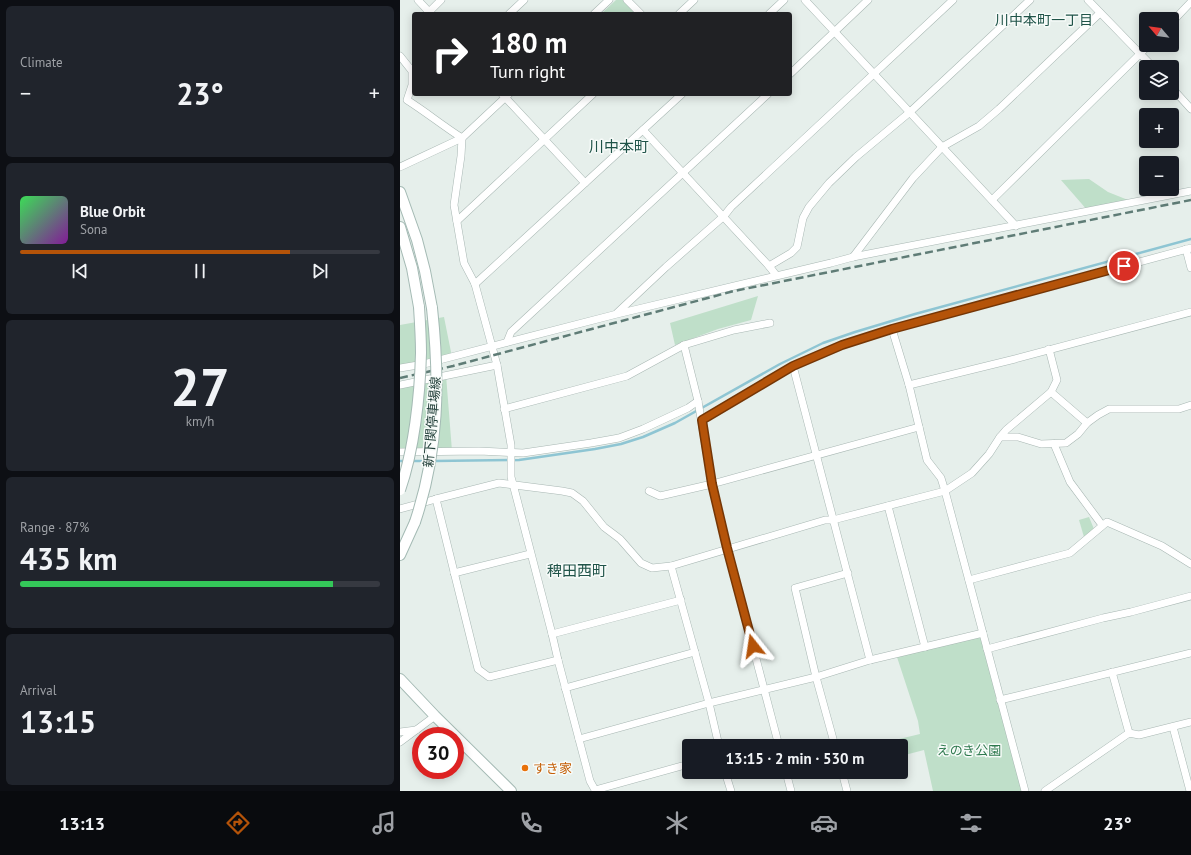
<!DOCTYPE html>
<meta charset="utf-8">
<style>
:root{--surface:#171b24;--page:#20242c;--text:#f1f3f6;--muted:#9ea1a6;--line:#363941;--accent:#b45309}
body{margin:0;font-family:"PT Sans","Noto Sans JP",sans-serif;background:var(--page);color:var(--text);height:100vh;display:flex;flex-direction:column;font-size:15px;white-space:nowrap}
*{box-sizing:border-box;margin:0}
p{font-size:13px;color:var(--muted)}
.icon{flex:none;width:22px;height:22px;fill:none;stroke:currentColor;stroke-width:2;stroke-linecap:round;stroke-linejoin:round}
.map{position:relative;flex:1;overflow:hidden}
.details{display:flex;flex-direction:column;gap:6px;padding:6px;background:#0d0f14;width:400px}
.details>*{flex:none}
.top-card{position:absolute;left:12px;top:12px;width:380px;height:84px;border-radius:4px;box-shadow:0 2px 10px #0003;background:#202124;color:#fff;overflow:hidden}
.needle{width:26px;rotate:299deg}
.controls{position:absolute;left:739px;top:12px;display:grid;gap:8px}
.controls a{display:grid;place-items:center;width:40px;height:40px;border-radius:4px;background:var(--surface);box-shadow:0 2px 10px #0003;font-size:20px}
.speed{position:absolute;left:12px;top:727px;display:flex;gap:8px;font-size:20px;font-weight:700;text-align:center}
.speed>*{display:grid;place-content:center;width:52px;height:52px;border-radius:50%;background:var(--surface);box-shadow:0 2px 10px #0003;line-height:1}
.speed .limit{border:6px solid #d22;background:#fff;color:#111}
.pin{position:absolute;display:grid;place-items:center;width:34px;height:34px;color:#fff;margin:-17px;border:2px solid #fff;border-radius:50%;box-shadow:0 1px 4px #0007}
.me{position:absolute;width:44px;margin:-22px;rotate:345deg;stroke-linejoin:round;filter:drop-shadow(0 0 3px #0008)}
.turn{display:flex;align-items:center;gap:14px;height:84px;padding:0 12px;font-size:18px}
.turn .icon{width:52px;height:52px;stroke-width:2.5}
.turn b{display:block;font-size:28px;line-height:34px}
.big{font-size:30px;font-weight:800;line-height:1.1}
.details .card{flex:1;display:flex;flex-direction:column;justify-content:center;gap:6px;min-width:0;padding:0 14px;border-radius:6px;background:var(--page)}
.details .dial{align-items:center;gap:0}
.dial b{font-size:52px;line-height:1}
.song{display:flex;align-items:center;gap:12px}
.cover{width:48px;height:48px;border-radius:6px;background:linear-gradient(135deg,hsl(130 70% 55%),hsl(290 70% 35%))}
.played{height:4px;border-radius:2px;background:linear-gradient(90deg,var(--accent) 75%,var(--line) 75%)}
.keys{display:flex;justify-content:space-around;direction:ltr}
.heat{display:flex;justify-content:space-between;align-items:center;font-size:22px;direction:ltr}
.charge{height:6px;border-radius:3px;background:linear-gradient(90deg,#34c759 87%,var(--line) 0)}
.trip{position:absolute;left:282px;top:739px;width:226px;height:40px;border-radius:4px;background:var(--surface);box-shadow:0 2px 10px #0003;font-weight:800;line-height:40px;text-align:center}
.dock{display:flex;height:64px;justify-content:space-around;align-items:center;background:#090b0e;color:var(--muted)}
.dock .icon{width:28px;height:28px}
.dock .selected{color:var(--accent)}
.dock b{font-size:18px;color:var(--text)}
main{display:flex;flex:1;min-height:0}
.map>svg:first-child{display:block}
.green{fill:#bfdfc9}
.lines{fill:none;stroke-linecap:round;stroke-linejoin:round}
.stream{stroke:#8ec5d3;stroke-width:2.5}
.street-casing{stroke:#a8b7b3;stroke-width:8}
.secondary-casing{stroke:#a4bab4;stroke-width:12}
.street{stroke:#fff;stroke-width:7}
.secondary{stroke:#fff;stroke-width:10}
.rail{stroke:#5f7c76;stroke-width:2.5;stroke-dasharray:8 4;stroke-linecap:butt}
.secondary-bridge-casing{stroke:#a4bab4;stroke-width:12;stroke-linecap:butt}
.secondary-bridge{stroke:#fff;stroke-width:10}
.route-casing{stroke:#753606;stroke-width:10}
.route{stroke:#b45309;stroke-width:7}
.food-dot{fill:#e8710a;stroke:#f7fbf9;stroke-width:1.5}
.labels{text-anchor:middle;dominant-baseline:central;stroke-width:3;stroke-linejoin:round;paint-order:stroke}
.street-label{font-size:13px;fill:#24413b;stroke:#f7fbf9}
.park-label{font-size:13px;fill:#2e794e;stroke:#f7fbf9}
.food-label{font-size:13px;fill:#c56008;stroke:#f7fbf9;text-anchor:start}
.neighbourhood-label{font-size:14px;fill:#205449;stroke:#f7fbf9}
.quarter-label{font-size:15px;fill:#205449;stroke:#f7fbf9}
</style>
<main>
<section class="details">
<div class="card"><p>Climate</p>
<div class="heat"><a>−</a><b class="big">23°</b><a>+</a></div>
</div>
<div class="card">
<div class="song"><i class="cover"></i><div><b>Blue Orbit</b><p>Sona</p></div></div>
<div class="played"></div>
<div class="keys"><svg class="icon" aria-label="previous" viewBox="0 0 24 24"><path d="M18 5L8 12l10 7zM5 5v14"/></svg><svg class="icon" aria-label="pause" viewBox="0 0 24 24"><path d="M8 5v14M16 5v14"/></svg><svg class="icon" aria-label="next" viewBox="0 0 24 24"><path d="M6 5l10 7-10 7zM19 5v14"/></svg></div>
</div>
<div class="card dial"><b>27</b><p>km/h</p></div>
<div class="card"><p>Range · 87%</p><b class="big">435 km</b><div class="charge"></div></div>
<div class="card"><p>Arrival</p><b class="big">13:15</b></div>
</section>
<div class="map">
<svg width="791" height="791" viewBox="0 0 791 791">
<rect width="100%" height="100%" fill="#e6efeb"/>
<g class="green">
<path d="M216,0H223L237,14H201Z"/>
<path d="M689,179L708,192L733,202L688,211L661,180Z"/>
<path d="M358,296L351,320L318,329L275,345L270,323Z"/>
<path d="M44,317L52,357L0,368V325Z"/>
<path d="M46,375L52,451L0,452V385Z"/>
<path d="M689,517L694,529L684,537L679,520Z"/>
<path d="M583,633L624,791H533L524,750L501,756V746H479L478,744L520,734L518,721L496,654Z"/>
</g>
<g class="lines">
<g class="stream">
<path d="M0,461H7"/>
<path d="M12,461H29"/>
<path d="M34,461L119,460L195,449L221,444L243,437L275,423L380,364L423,343L455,332L515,314L791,239"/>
</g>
<g class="street-casing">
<g id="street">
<path d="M18,0L31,14"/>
<path d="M227,0L241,14"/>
<path d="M405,0L616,226"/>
<path d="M688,0L753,67"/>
<path d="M29,12L41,0"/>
<path d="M109,14L124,0"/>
<path d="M194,14L209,0"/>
<path d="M279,14L294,0"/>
<path d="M369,14L384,0"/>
<path d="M772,22L791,2"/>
<path d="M0,56L12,71V85L7,100C26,112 43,126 62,138L61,156L54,205L64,263L75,284L97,365L111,445V477L113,484L152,634L158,660L190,781L195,790L289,764"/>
<path d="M390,74L468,0"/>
<path d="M772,88L791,109"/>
<path d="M102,94L185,183"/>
<path d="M243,130L369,266L376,275"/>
<path d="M0,167L62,138L109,94"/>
<path d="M592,200L749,45"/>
<path d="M57,221L193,94"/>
<path d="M786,249L791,268"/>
<path d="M453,257L513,178L542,147L579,126L599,109L700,13"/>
<path d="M369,266L391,253L397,247L403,218L409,207L429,183L456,157L510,112L630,0"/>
<path d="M75,284L282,94"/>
<path d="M217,313L266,267L324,216L331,207C405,138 479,69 553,0"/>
<path d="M492,329L509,385L527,460L541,478L545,491L625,791"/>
<path d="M107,342L111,332L368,94"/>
<path d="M284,345L298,401L312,484L327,548L379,746"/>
<path d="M393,366L470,660"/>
<path d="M0,368L24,364L217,314L431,263L453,257L791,191"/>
<path d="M0,385L97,365"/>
<path d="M509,385L615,359L791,312"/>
<path d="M651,392L687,423"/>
<path d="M104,409L227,376L284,345L334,330L370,323"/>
<path d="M302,420L393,366L442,345L492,329L791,248"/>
<path d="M600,437L606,430L651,392L657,380L649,349"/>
<path d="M654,444L670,482L702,525"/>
<path d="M0,452L79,451L123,453L191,443L219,438L243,429L288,408L298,401"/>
<path d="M249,491L260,496L312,484L519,427"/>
<path d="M36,499L78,669L89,677L158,660"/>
<path d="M488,506L525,647"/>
<path d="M0,509L36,499L99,483L162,491L172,493L183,501L204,527L220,539L241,563L252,568L271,566L425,520H433L545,491L572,473L589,454L600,437H618L641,444L666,443L678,434L687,423L698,415L709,409H779L791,405"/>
<path d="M271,566L309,703L319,746"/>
<path d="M54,573L130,554"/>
<path d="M569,580L670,553L707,522L762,546L791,564"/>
<path d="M152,634L281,600"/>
<path d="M587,649L703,618L731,612L791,596"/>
<path d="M712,672L729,733"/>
<path d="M165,688L295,652"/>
<path d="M600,700L791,653"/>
<path d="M773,727L790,791"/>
<path d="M0,732L16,730"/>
<path d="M179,739L309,703L416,677L470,660L583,633"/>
<path d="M0,742L35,716"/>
<path d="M435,746L416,677L395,588L448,573"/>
<path d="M325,772L331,791"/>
<path d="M386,772L391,791"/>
<path d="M442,772L447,791"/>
<path d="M645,791L729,733L739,735L791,722"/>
</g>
</g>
<g class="secondary-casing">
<g id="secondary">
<path d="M0,192L17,240L25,271L32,308"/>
<path d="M0,227L12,268L19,307"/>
<path d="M0,555L15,522"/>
<path d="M0,679L35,716L111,791"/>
</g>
</g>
<use href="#street" class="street"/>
<use href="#secondary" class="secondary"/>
<path class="rail" d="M0,378L53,366L334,291L791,200"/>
<g class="secondary-bridge-casing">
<g id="secondary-bridge">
<path d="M0,490C14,450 20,396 21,353C21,338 20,322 19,307"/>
<path d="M15,522C39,450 40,382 32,308"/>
</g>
</g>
<use href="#secondary-bridge" class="secondary-bridge"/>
</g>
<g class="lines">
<g class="route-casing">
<path id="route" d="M353,646L327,548L312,484L302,420L393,366L442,345L492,329L724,266"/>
</g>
<use href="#route" class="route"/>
</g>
<circle class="food-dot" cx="125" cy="768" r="4"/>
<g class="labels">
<g class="street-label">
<text transform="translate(32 422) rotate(-85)">新下関停車場線</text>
</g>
<g class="park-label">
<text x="569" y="750">えのき公園</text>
</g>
<g class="food-label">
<text x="133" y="768">すき家</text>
</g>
<g class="neighbourhood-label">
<text x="644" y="20">川中本町一丁目</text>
</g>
<g class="quarter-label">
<text x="219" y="146">川中本町</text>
<text x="177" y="570">稗田西町</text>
</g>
</g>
</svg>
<div class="controls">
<a><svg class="needle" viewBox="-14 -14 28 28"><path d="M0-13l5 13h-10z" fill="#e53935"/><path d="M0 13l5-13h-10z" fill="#9ea1a6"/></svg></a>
<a><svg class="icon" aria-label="layers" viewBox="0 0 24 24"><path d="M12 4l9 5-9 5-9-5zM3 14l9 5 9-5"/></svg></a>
<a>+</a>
<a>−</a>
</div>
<div class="speed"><div class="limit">30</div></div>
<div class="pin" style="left:724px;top:266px;background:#d93025"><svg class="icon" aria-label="arrive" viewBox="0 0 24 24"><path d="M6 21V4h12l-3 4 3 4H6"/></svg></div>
<svg class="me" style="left:353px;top:646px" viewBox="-20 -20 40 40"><path d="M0-17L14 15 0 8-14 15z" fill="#b45309" stroke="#fff" stroke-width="4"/></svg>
<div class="trip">13:15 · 2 min · 530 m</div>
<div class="top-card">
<div class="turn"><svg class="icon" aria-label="right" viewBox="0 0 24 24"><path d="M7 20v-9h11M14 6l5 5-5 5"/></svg><div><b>180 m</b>Turn right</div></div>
</div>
</div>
</main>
<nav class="dock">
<b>13:13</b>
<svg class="icon selected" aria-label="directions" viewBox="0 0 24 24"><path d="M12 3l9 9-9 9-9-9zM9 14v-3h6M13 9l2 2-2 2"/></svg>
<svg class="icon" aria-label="music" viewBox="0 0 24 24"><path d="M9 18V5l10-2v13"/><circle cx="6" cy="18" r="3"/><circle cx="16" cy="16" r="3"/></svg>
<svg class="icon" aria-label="phone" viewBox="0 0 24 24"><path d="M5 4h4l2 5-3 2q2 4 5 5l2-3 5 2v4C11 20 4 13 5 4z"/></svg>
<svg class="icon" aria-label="climate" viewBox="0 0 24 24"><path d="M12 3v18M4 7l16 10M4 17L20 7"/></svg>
<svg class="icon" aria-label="car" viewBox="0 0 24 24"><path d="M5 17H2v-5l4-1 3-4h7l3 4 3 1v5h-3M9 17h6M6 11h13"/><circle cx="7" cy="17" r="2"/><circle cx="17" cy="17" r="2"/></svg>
<svg class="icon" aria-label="filters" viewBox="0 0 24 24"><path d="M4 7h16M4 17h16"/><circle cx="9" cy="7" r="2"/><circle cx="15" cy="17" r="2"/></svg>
<b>23°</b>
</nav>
